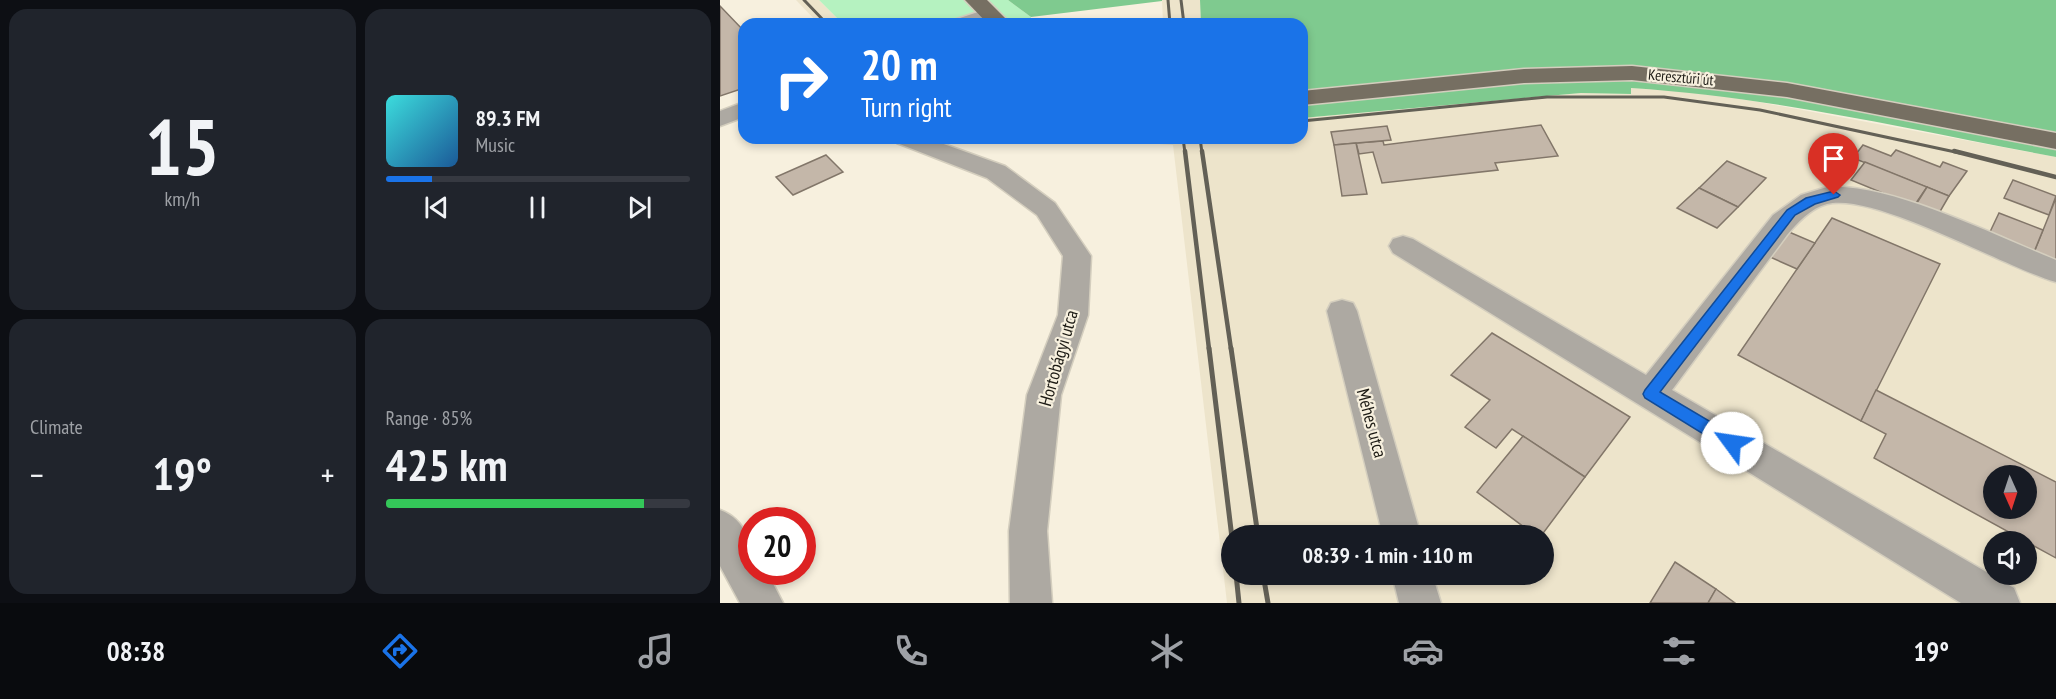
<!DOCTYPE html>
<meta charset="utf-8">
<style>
:root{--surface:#171b24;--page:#20242c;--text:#f1f3f6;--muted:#9ea1a6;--line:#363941;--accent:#1a73e8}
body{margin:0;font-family:"PT Sans Narrow",sans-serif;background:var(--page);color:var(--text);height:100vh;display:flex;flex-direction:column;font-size:22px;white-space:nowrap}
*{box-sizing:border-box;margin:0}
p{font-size:20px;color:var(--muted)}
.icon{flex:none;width:33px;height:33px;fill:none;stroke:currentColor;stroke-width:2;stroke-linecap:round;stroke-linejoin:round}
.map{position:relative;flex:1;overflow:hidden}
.sheet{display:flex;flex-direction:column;gap:9px;padding:9px;background:#0d0f14;width:720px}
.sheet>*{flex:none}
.banner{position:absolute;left:18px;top:18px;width:570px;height:126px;border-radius:18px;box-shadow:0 3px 9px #0003;background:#1a73e8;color:#fff;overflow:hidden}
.needle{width:39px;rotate:177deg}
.tools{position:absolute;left:1263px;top:465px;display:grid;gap:12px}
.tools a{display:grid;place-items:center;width:54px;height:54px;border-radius:50%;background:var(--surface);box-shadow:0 3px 9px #0003;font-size:30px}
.speed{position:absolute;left:18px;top:507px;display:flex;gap:12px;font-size:30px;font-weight:700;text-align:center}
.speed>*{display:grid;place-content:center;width:78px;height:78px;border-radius:50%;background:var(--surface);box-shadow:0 3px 9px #0003;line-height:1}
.speed .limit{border:9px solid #d22;background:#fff;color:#111}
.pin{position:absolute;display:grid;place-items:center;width:51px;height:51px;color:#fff;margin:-62px -26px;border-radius:50% 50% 50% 0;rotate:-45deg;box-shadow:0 0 6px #0007}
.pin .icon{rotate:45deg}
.me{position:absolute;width:66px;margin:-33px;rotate:301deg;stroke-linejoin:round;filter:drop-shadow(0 0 4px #0008)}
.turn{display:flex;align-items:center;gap:21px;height:126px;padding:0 24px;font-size:27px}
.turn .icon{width:78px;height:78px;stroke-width:2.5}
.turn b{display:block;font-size:42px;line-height:51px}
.big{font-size:45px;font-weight:800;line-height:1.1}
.sheet .widget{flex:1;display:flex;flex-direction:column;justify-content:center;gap:9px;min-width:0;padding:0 21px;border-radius:18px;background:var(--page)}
.sheet .dial{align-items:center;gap:0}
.dial b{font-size:78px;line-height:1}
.song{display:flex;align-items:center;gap:18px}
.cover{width:72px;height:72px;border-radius:9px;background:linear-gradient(135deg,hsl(180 70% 55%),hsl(210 70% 35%))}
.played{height:6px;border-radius:3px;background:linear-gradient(90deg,var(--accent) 15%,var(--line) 15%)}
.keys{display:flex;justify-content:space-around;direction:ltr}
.heat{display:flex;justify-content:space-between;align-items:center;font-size:33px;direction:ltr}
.charge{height:9px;border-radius:4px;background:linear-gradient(90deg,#34c759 85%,var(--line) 0)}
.sheet .tiles{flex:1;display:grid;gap:9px;grid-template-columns:repeat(2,1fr)}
.trip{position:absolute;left:501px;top:525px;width:333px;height:60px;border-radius:30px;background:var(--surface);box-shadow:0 3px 9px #0003;font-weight:800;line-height:60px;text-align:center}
.dock{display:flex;height:96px;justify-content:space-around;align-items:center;background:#090b0e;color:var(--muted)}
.dock .icon{width:42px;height:42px}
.dock .selected{color:var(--accent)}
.dock b{font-size:27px;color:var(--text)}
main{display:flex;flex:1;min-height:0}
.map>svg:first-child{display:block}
.built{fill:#ede4cb;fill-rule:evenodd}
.green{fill:#b5f2c0}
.forest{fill:#7fca8f}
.building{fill:#c4b7a9;stroke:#827669;stroke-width:1.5;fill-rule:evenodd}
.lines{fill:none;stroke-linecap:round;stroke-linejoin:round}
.minor-casing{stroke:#d4cebe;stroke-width:3}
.major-casing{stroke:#d4cebe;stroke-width:3}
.minor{fill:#ada9a2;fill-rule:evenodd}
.major{fill:#766f62;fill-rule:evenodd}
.rail-far2{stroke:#636056;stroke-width:3}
.rail-far1{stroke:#636056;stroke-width:4.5}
.rail{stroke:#636056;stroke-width:5}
.route{fill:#1a73e8;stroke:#114b97;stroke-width:1.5}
.labels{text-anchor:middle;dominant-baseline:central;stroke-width:4.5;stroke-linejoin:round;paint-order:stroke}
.far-street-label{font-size:15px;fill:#1c1a14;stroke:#f7f0de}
.street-label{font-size:18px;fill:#1c1a14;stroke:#f7f0de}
</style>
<main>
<section class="sheet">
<div class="tiles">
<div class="widget dial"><b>15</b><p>km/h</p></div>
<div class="widget">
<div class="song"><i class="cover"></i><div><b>89.3 FM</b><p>Music</p></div></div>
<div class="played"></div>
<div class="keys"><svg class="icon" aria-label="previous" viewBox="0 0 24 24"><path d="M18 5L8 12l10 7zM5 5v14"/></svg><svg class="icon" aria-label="pause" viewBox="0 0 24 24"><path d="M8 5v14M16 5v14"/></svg><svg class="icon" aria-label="next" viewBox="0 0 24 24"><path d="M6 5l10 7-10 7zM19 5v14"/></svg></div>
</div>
<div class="widget"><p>Climate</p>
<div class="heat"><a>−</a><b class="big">19°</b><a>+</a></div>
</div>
<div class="widget"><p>Range · 85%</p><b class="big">425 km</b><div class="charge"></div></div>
</div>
</section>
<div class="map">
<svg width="1336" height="603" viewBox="0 0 1336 603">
<rect width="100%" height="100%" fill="#f7f0de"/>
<g class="built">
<path d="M76,0H99L123,24H99Z"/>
<path d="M442,0H480L481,24H443Z"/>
<path d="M911,88L970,91L1033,101L1336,157V603H507L453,145L355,138H582V118L861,93L911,94ZM1274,476H1306V508H1274ZM512,536H824V574H512ZM1274,542H1306V574H1274Z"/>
</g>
<path class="green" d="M99,0H288L311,17V24H123Z"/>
<g class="forest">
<path d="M288,0H442V1L311,17Z"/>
<path d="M480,0H1336V157C1196,131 1054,97 911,88V94L861,93L582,118V24H481Z"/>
</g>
<g class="building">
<path d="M0,6L24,31V88L0,96Z"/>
<path d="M821,125L838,156L775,163L778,170L662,183L653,152L639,154L636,143L663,141L664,145Z"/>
<path d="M667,126L671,140L614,145L611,132Z"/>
<path d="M636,143L647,194L622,196L614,145Z"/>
<path d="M1143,145L1171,156L1176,150L1220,167L1223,162L1247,171L1229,196L1133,158Z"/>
<path d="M106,155L123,172L73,195L56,177Z"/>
<path d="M1007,161L1046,178L1018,207L979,188Z"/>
<path d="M1145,162L1207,187L1194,206L1131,180Z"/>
<path d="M1293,180L1336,196L1329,215L1284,198Z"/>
<path d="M1207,187L1229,196L1218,215L1195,206Z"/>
<path d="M979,188L1018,207L997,228L957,208Z"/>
<path d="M1336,198V264L1313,255Z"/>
<path d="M1279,213L1323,230L1314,252L1269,234Z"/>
<path d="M1112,218L1220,264L1141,421L1018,355Z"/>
<path d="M1069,232L1095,243L1077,269L1050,257Z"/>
<path d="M772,333L910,417L865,477L792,429L776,448L745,427L770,400L731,375Z"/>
<path d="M1156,390L1336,482V558L1154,458L1166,434L1141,421ZM1274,476H1306V508H1274Z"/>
<path d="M803,436L865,477L821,536H816L757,492Z"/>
<path d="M955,562L996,589L988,603H930Z"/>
<path d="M996,589L1015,603H988Z"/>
</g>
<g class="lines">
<g class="minor-casing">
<g id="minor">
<path d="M270,8L280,14C270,28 246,24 231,24L234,20Z"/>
<path d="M24,102V117L0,126V111Z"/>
<path d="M173,138H207L285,166L335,203L371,256L368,315L341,395L327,531L332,603H290L289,531L307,395L338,315L343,256L317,215L267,178L177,143Z"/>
<path d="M1107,187C1169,182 1276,236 1336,260V282C1283,267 1155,192 1107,204C1091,208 1077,223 1067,235L952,390L1294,588L1300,603H1241L673,253L669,246L673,239L683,236L693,239L926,375L1053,215L1081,195Z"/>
<path d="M622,300L633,303L637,311L701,536H663L607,311L611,303Z"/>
<path d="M0,510C27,520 32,545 32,572H47L63,603H20L0,566Z"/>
<path d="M672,574H712L721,603H679Z"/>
</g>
</g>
<g class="major-casing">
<g id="major">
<path d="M245,0H267L291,24H268Z"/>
<path d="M912,66L1067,83L1336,133V149L1067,97L912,80L804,83L582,105V91L804,69Z"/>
</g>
</g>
<use href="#minor" class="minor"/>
<use href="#major" class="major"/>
<g class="rail-far2">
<path d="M84,0L107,24"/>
<path d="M448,0L450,24"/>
<path d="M461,0L464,24"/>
<path d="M582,121L827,97H944L1040,110L1240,153"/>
<path d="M463,138L465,153"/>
<path d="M480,138L482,153"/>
</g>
<g class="rail-far1">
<path d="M465,151L489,349"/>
<path d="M482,151L511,349"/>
<path d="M1234,151L1336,177"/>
</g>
<g class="rail">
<path d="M489,348L512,538"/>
<path d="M511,348L538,536"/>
<path d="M516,574L519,603"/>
<path d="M543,574L548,603"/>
</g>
</g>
<path class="route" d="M1114,191L1120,195L1118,197L1095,204L1075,215L940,392L1018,438L1020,443L1018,448H1006L925,398L923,394L925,390L1067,210L1086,198Z"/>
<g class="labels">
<g class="far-street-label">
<text transform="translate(961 77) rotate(5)">Keresztúri út</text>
</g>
<g class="street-label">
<text transform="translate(338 358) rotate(-74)">Hortobágyi utca</text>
<text transform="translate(652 423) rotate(75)">Méhes utca</text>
</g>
</g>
</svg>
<div class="tools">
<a><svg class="needle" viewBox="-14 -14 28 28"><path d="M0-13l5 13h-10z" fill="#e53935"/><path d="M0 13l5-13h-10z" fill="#9ea1a6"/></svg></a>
<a><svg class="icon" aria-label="sound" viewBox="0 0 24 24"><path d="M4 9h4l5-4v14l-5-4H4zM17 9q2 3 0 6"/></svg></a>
</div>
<div class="speed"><div class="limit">20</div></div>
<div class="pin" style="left:1114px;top:195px;background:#d93025"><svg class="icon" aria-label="arrive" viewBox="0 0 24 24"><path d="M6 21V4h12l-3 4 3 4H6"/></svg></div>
<svg class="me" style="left:1012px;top:443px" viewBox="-20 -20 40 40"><circle r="19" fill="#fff"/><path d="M0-13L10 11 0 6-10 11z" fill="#1a73e8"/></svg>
<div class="trip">08:39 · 1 min · 110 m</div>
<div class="banner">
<div class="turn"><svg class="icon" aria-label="right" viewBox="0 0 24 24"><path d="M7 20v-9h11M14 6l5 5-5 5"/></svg><div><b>20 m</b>Turn right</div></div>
</div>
</div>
</main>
<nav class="dock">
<b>08:38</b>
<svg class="icon selected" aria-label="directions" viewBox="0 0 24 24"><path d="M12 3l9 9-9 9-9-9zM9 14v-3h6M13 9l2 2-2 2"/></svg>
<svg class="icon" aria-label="music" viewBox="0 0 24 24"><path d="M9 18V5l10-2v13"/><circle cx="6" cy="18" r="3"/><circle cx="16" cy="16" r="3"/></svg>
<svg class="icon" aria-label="phone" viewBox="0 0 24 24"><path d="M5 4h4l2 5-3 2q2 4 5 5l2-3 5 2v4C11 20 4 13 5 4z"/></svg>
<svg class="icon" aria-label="climate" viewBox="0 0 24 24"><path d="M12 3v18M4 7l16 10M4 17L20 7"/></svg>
<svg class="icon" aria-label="car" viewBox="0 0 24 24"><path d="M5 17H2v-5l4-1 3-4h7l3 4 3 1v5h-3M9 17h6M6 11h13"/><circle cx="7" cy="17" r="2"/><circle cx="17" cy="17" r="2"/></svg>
<svg class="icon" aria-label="filters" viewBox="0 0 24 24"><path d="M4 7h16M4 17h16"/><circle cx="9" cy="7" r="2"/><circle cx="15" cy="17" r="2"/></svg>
<b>19°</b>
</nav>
